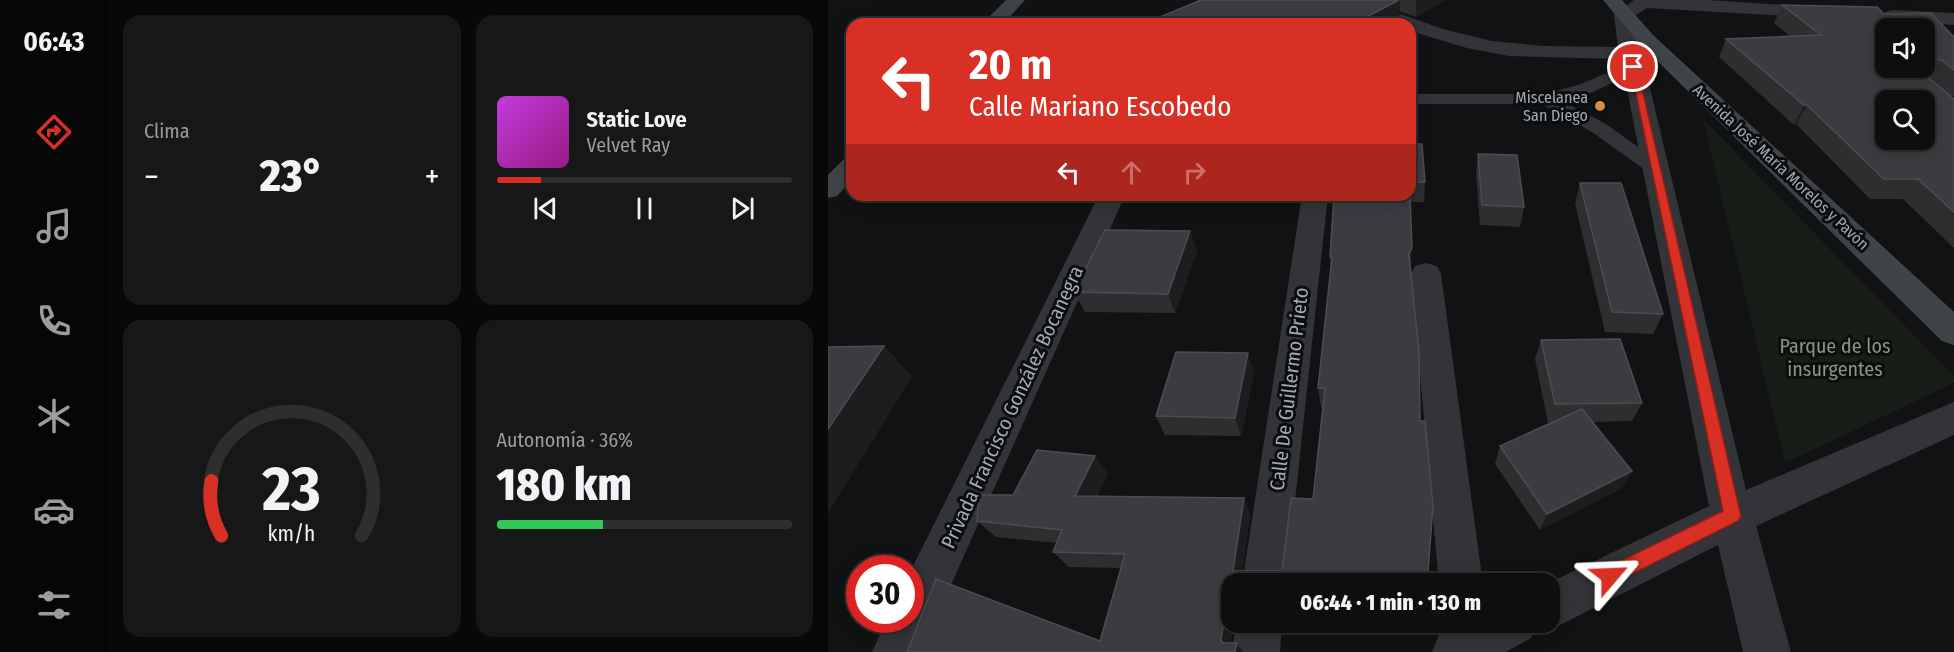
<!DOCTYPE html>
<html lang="es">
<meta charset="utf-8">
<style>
:root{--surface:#0d0e0e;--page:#161717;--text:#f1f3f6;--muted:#9a9c9e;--line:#2d2e2e;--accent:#d93025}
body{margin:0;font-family:"Fira Sans Condensed",sans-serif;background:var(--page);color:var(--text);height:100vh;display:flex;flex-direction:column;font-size:22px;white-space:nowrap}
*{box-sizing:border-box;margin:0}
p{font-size:20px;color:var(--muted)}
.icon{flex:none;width:33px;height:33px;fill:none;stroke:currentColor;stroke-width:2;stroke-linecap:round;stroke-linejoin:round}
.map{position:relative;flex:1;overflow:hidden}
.sheet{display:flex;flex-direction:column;gap:15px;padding:15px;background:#070808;width:720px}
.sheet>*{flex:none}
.top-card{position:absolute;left:18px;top:18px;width:570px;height:183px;border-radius:18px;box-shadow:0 3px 15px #0003,0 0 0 2px var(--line);background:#d93025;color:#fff;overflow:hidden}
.fabs{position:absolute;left:1047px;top:18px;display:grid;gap:12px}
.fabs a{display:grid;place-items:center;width:60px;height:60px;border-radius:12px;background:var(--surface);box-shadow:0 3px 15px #0003,0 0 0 2px var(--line);font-size:30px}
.speed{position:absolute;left:18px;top:555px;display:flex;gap:12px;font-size:30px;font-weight:700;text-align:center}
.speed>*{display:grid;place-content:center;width:78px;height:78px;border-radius:50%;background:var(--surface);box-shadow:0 3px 15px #0003,0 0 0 2px var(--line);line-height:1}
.speed .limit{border:9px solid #d22;background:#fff;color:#111}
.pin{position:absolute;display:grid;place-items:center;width:51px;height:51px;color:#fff;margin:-26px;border:3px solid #fff;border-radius:50%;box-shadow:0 2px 6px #0007}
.me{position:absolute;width:66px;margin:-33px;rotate:64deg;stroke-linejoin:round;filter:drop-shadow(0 0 4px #0008)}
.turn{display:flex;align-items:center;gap:21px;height:126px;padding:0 24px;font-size:27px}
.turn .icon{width:78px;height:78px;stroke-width:2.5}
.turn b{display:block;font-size:42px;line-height:51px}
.lanes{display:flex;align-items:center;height:57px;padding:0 24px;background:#0003;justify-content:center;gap:30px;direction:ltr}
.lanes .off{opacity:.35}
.big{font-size:45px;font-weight:800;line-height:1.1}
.sheet .widget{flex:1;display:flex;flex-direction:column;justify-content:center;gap:9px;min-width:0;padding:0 21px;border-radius:18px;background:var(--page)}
.sheet .dial{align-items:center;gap:0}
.dial svg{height:156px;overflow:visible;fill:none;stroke:var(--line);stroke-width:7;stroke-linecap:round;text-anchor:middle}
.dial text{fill:var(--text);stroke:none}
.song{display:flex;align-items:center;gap:18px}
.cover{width:72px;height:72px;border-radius:9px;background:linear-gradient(135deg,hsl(290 70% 55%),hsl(310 70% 35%))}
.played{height:6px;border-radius:3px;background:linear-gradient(90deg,var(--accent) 15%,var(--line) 15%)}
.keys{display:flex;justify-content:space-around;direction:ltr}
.heat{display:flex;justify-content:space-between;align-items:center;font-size:33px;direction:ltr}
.charge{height:9px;border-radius:4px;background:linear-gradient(90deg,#34c759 36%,var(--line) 0)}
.sheet .tiles{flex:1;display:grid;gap:15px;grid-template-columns:repeat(2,1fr)}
.trip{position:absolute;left:393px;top:573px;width:339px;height:60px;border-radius:18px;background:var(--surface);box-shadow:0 3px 15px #0003,0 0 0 2px var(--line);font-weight:800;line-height:60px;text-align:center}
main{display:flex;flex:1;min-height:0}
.menu{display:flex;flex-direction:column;width:108px;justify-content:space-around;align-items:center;background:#050606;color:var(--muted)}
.menu .icon{width:42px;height:42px}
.menu .on{color:var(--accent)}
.menu b{font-size:27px;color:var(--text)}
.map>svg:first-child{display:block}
.green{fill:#181d18}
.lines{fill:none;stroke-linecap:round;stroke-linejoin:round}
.lane{fill:#333437;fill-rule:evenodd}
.street{fill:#333437;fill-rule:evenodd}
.secondary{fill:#414447;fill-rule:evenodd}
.wall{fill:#2e2e31}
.shaded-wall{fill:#1d1d1f}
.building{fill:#3b3c3f;stroke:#4b4d51;stroke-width:1.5;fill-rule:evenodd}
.route{fill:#d93025;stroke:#8d1f18;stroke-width:1.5}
.poi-dot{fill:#dd8a3f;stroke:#0c0d0e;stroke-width:2}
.labels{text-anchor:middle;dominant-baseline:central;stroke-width:6;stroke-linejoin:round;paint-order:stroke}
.far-poi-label{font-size:16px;fill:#a4abb2;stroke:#0c0d0e;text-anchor:end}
.far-street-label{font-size:16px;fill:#a4abb2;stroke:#0c0d0e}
.park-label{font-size:20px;fill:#819b7d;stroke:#0c0d0e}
.street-label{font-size:20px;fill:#a4abb2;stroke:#0c0d0e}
</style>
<main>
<nav class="menu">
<b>06:43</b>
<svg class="icon on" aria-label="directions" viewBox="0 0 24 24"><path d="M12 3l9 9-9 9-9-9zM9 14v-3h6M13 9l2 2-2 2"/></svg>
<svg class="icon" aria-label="music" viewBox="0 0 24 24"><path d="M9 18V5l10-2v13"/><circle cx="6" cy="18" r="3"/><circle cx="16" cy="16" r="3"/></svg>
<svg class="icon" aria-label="phone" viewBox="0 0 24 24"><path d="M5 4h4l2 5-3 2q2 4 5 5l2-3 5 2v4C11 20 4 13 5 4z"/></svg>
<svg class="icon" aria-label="climate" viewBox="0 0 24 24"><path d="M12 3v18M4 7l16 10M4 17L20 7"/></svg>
<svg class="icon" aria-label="car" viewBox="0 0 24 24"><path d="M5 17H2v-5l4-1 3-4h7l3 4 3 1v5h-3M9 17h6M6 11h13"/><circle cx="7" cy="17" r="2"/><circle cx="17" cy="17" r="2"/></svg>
<svg class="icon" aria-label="filters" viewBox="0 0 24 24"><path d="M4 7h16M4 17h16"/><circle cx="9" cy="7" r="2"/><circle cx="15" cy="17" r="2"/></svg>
</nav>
<section class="sheet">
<div class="tiles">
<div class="widget"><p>Clima</p>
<div class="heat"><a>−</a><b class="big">23°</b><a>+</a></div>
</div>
<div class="widget">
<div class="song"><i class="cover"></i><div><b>Static Love</b><p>Velvet Ray</p></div></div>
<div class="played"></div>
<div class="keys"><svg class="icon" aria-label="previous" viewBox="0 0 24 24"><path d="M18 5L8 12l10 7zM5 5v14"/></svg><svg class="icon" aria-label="pause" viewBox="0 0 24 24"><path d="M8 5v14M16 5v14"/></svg><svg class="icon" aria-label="next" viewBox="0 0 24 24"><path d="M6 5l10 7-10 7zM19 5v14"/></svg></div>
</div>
<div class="widget dial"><svg viewBox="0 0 100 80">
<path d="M14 69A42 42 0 1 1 86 69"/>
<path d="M14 69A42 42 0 0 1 9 41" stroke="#d93025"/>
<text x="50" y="56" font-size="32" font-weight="700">23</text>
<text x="50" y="72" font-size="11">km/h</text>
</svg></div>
<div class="widget"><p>Autonomía · 36%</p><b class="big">180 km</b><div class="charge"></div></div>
</div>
</section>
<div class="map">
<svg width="1126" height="652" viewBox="0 0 1126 652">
<rect width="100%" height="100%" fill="#111213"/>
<path class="green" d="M875,119L1126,376V383L957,463Z"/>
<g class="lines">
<path class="lane" d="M805,62L811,64L813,67L811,70L765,92L732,100L778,124L834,164L837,168L834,172H820L764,132L714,104H582V94H717L753,84Z"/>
<g class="street">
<path d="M507,0H533L615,29L664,41L715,46L790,47L786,15L806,0H879L1004,8L1006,12L1004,16L997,18L819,8L805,17L918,490L1126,402V435L928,526L963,652H915L890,545L738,622L722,629L710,624L703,638L678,652H604L611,635L636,622H722V584H719L881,506L793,59L681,56L639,48L582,31V24H564L510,4Z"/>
<path d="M1064,10L1126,13V25L1057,20L1055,16L1057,12Z"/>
<path d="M271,195H297L93,652H44L59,620H82V572Z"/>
<path d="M474,195H500L458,584H414Z"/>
<path d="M598,263L609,266L613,274L655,584H611L583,274L587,266Z"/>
<path d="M408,622H454L452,652H404Z"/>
</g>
<g class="secondary">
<path d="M178,0H197L175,24H154Z"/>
<path d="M775,0H794L826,36L1126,312V345L1114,341L812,44Z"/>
<path d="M24,157V180L9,196L0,198V175L15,160Z"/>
</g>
</g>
<g class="wall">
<path d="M373,0H618L588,17L571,11V24H334L332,17Z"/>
<path d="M954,5L1056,14L1126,37V96H1122L1126,99V248L1075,199H1042L968,124L966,125L891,57L898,39L962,36L946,23Z"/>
<path d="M582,144L597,182L596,202H582L583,270L592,421L599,584H404V622H406L403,643L293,568L241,567L225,552L229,543L168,537L149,521L185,495L280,473L269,496L416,498L422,514L414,571H454L485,499L495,407H493L490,388L503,270L502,257L582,195Z"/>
<path d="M650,154L696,207L692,227L652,225L648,174Z"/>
<path d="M752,183L835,314L825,334L777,332L747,203Z"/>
<path d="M362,231L369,251L347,313L257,312L246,292Z"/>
<path d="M713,340L814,403L804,421L765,422L794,488L712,530L667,464L672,446L723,422L720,423L707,359Z"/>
<path d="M426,372L413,436L337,435L328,416Z"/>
</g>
<g class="shaded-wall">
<path d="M571,0H572L571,24H525Z"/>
<path d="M588,0H618L588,17Z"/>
<path d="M1106,58L1094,77L1091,68H1096V61Z"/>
<path d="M976,105H979L968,124L966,125Z"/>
<path d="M362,231L369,251L347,313L340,294Z"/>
<path d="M584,248L583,268L581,274V254Z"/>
<path d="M56,346L84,376L0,514V429Z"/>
<path d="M420,353L426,372L413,436L407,418Z"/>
<path d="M267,456L280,473L261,512L247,496Z"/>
<path d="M804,471L794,488L712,530L719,514Z"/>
<path d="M416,498L422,514L413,584L405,571Z"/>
<path d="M400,607L404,613V622H406L402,652L393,640L398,609Z"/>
<path d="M409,643L415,652H407Z"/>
</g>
<g class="building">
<path d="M373,0H571L525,24H348L332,17Z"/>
<path d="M954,5L1049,7L1056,14L1103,13L1126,37V70L1115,61L1106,58L1096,61V28H1058V68H1093L1096,74L1126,99V212L1090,179H1056L979,105H976L898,39L993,35ZM1058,100H1096V140H1058Z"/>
<path d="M582,144H594L597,182H582Z"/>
<path d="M650,154L689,155L696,207L654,205Z"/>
<path d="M752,183H793L835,314L784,312Z"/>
<path d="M506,195H582L584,248L581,254L591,352L592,421H597L605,506L599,584H404V607H400L398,609L393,640L395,643H409L407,652H79L108,579L272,641L297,554L225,552L234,530L149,521L151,495H185L209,450L267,456L247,496L416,498L405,571H454L463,498L485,499L497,388H490L504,257H502Z"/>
<path d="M277,230L362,231L340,294L246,292Z"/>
<path d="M792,339L814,403L727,404L713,340Z"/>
<path d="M56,346L0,429V347Z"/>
<path d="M348,352L420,353L407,418L328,416Z"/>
<path d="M754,409L804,471L719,514L672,446Z"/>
</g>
<path class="route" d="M802,65L809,67L913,516L910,521L782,585L776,582L773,576L776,569L895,511Z"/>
<circle class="poi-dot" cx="772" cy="106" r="6"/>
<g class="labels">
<g class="far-poi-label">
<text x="760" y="97">Miscelanea<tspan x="760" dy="18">San Diego</tspan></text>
</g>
<g class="far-street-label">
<text transform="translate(953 167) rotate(43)">Avenida José María Morelos y Pavón</text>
</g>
<g class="park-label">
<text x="1007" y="346">Parque de los<tspan x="1007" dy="23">insurgentes</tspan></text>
</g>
<g class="street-label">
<text transform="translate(461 389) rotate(-83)">Calle De Guillermo Prieto</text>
<text transform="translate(184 407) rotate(-65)">Privada Francisco González Bocanegra</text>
</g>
</g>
</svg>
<div class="fabs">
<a><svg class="icon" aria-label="sound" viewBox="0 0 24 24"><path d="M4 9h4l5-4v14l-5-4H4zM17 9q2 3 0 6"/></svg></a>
<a><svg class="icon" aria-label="search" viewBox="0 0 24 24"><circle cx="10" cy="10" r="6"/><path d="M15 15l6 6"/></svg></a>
</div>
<div class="speed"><div class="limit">30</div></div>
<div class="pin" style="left:805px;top:67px;background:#d93025"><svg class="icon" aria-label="arrive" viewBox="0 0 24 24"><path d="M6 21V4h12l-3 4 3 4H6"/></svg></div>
<svg class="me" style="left:782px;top:576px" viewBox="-20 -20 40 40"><path d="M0-17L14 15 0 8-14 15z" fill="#d93025" stroke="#fff" stroke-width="4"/></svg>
<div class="trip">06:44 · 1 min · 130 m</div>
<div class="top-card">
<div class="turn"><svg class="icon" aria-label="left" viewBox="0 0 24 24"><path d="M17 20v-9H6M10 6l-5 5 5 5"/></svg><div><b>20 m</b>Calle Mariano Escobedo</div></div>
<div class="lanes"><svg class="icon" aria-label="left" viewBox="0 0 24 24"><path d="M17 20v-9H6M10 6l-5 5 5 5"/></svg><svg class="icon off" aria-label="ahead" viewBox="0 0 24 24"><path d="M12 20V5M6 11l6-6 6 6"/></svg><svg class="icon off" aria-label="right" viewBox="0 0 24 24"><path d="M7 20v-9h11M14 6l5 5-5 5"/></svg></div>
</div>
</div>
</main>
